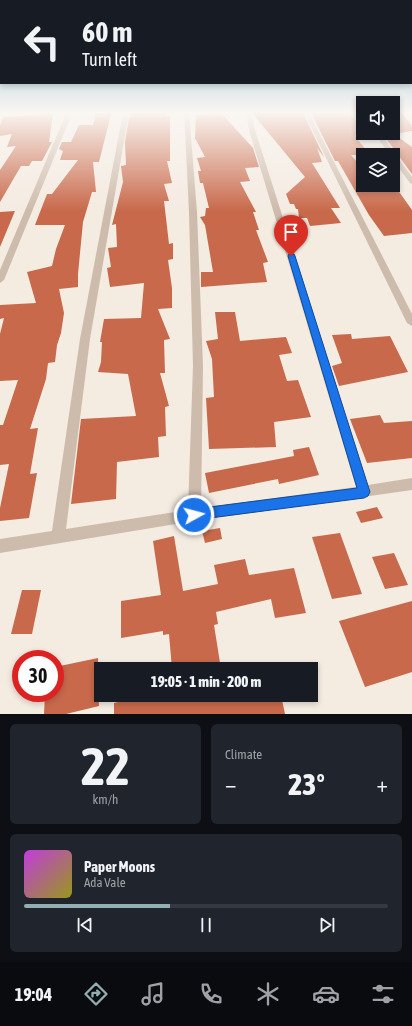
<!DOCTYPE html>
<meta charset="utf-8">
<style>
:root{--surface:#171b24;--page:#20242c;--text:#f1f3f6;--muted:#9ea1a6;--line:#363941;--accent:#92aeb2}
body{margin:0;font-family:"Asap Condensed",sans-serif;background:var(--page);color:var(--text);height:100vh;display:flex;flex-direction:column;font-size:15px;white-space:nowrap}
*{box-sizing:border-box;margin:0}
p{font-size:13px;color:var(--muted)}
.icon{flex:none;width:22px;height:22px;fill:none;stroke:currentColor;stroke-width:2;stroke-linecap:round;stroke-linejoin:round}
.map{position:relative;height:714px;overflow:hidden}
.side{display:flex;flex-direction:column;gap:10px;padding:10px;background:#0d0f14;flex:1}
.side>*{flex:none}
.guide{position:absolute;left:0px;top:0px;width:412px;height:84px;box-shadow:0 2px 6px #0003;background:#171b24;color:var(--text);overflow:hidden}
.buttons{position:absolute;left:356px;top:96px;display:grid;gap:8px}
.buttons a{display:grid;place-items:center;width:44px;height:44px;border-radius:0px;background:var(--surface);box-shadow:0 2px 6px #0003;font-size:20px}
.speed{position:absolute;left:12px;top:650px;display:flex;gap:8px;font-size:20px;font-weight:700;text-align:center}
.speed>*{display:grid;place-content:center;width:52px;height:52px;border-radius:50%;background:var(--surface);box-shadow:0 2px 6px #0003;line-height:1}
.speed .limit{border:6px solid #d22;background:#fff;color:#111}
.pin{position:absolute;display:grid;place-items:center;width:34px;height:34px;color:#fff;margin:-41px -17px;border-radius:50% 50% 50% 0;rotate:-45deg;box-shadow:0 0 4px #0007}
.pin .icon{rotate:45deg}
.me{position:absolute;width:44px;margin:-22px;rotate:83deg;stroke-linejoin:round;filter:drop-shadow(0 0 3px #0008)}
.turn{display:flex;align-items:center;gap:14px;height:84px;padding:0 16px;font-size:18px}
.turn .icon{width:52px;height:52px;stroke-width:2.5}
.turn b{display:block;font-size:28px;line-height:34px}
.big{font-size:30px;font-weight:800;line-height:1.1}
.side .widget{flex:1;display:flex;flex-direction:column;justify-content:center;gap:6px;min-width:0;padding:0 14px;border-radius:6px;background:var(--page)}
.side .dial{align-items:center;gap:0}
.dial b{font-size:52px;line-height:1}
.song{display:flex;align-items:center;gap:12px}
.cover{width:48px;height:48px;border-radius:6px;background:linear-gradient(135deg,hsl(290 70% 55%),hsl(60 70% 35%))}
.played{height:4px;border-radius:2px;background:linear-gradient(90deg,var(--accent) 40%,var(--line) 40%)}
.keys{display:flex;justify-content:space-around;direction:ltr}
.heat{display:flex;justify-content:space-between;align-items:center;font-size:22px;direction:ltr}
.side .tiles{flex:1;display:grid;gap:10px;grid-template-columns:1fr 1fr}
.widget:last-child{grid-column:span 2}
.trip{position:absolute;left:94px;top:662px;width:224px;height:40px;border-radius:0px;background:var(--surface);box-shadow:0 2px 6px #0003;font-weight:800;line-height:40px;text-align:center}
.dock{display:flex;height:64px;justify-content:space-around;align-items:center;background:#090b0e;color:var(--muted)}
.dock .icon{width:28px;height:28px}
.dock .selected{color:var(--accent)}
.dock b{font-size:18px;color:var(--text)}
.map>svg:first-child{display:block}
.building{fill:#c8694b}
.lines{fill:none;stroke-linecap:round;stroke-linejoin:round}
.minor{fill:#cdbbac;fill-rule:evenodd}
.route{fill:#1a73e8;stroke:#114b97}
</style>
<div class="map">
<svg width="412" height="714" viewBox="0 0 412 714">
<rect width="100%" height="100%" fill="#f4ebe1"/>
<g class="building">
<path d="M252,111H302L324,157L317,148L322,162L312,163L340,208H331L341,223L310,226L307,218H299L298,209H296L294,204H290L286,194L305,177L253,114Z"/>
<path d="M310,111H347L363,128L355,136L370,155H351L363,169V185L395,186L412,210V233L384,236L369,215L338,161H335Z"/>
<path d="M393,111H400L412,125V131L394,134L412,147V174L382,133H393Z"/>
<path d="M166,112L165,116H170V161H167L172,183L164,184L169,201H164L169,244L173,243V259L168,260L172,288V308L158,309L170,339L164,340L165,373H160L169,406L165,407L166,436L158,437L159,457L117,462L116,499L71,504L81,419L136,416L128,374L98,372L101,362L102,342H100L104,319L141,318L144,283L110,287L107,268L111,267L108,248L117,247L116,224L112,225L123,182L121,166L126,165L125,142L129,118L132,113Z"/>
<path d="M96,113L111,114L99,162H93L96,192H92L83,222L78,274V287L59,289L64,313L61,333L57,345L55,362L48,363L46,379L30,429L38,428L30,474L37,473L29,518L0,521V508L9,464L0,465V425H3L18,380L0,381V334L4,318L0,319V305L36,303L27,272L52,266L56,249L65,225H35L47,194H52L78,160H60L63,151L59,149L62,142H71L79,125H93Z"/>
<path d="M53,114L49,142H52L42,161H32L29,166H21L0,202V170L16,146L7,147L12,134L0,136V126L3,117Z"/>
<path d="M222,114L253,148L259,167L245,168L250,181L240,182L256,212H253L259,230H256L268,262L263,263L267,282L201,287V272H213L205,225L200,217L205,216L206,208H209L203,183H200L198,171H201L197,158L205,157L195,138L196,115Z"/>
<path d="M15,211L0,247V212Z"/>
<path d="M215,312H235L240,341L286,337L292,353L279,355L287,381L298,380L311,417L274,422L276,447L209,449L206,398L214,397L212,359L206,341L218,339Z"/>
<path d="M351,334L352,339L390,336L408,372L339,386L332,366L342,363L332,335Z"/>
<path d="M380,415L384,423L412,421V458L367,463L350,419Z"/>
<path d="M309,447L319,475L279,484L278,479L209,493L205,473L294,456L293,450Z"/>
<path d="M377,507L383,518L361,523L356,512Z"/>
<path d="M220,528L222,539L205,543L202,531Z"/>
<path d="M340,533L362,594L332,599L312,537Z"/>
<path d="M174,536L183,591L218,584L214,565L245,559L249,575L294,568L306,613L275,618L271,599L216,612L218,624L214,625L221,669H172L169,634L163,635V631L121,638V601L161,595L153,541Z"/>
<path d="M394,553L408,585L385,589L372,557Z"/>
<path d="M22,590H41L32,634H11Z"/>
<path d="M412,601V672L365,687L339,621Z"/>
<path d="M98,658L99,706L66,714H44L45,693H55V667Z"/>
<path d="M146,695H281L285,714H114V703Z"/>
</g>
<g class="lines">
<g class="minor">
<path d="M0,111H40L37,113H0Z"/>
<path d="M67,111H73L4,280L0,283V270Z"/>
<path d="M126,111H131L128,118L90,339L66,529L188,510L193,366L189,212L184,111H189L197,212L203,366L201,508L356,487L249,130L246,111H251L255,130L368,485L412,478V490L194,521L0,553V539L52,531L80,339L122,118Z"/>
<path d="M303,111H308L412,314V326L407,323Z"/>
<path d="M359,111H363V116L361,115Z"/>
<path d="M374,133H380L412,177V184L410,183L393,160V155H390Z"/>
</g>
</g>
<linearGradient id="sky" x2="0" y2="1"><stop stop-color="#7eb2d2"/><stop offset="0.53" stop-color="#faf6f2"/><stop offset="1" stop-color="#faf6f2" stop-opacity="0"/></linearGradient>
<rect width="412" height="211" fill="url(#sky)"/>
<path class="route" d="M289,254H294L295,256L370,492L368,496L364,498L194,520L190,519L188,515L190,511L194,509L357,488L288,256Z"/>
</svg>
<div class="buttons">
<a><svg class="icon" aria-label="sound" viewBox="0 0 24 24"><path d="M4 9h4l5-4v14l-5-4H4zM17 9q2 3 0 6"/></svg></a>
<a><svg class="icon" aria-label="layers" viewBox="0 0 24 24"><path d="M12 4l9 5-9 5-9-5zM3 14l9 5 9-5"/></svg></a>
</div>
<div class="speed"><div class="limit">30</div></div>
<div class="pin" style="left:291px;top:256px;background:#d93025"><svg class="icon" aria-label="arrive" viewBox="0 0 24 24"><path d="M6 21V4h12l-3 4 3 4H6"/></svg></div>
<svg class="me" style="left:194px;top:515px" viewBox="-20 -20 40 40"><circle r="17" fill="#1a73e8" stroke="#fff" stroke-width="3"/><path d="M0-11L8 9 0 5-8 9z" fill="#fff"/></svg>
<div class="trip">19:05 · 1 min · 200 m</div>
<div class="guide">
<div class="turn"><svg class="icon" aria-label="left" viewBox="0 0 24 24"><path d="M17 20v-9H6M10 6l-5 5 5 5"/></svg><div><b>60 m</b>Turn left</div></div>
</div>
</div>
<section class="side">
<div class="tiles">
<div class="widget dial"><b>22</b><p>km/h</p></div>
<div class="widget"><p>Climate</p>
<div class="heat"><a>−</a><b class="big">23°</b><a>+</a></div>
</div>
<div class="widget">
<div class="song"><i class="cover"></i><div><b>Paper Moons</b><p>Ada Vale</p></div></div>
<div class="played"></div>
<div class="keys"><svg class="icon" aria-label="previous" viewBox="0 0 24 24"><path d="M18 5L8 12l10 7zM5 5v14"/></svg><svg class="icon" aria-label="pause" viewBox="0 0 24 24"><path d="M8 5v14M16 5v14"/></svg><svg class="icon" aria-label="next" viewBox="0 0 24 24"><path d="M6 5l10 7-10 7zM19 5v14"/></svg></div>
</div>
</div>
</section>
<nav class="dock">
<b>19:04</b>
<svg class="icon selected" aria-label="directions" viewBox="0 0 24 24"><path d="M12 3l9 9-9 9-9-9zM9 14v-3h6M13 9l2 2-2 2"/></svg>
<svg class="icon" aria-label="music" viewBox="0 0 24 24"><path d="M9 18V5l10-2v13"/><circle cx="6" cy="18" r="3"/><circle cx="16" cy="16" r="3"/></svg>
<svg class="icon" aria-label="phone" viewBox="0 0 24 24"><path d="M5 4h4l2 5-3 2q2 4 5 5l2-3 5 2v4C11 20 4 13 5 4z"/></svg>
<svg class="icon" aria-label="climate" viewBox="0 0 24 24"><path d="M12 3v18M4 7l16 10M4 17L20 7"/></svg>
<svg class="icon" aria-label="car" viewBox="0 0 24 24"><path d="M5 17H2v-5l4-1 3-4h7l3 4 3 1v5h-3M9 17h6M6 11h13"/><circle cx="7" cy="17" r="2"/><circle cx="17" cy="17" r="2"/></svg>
<svg class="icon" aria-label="filters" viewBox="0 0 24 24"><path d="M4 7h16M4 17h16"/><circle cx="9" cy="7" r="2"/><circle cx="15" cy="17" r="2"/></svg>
</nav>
